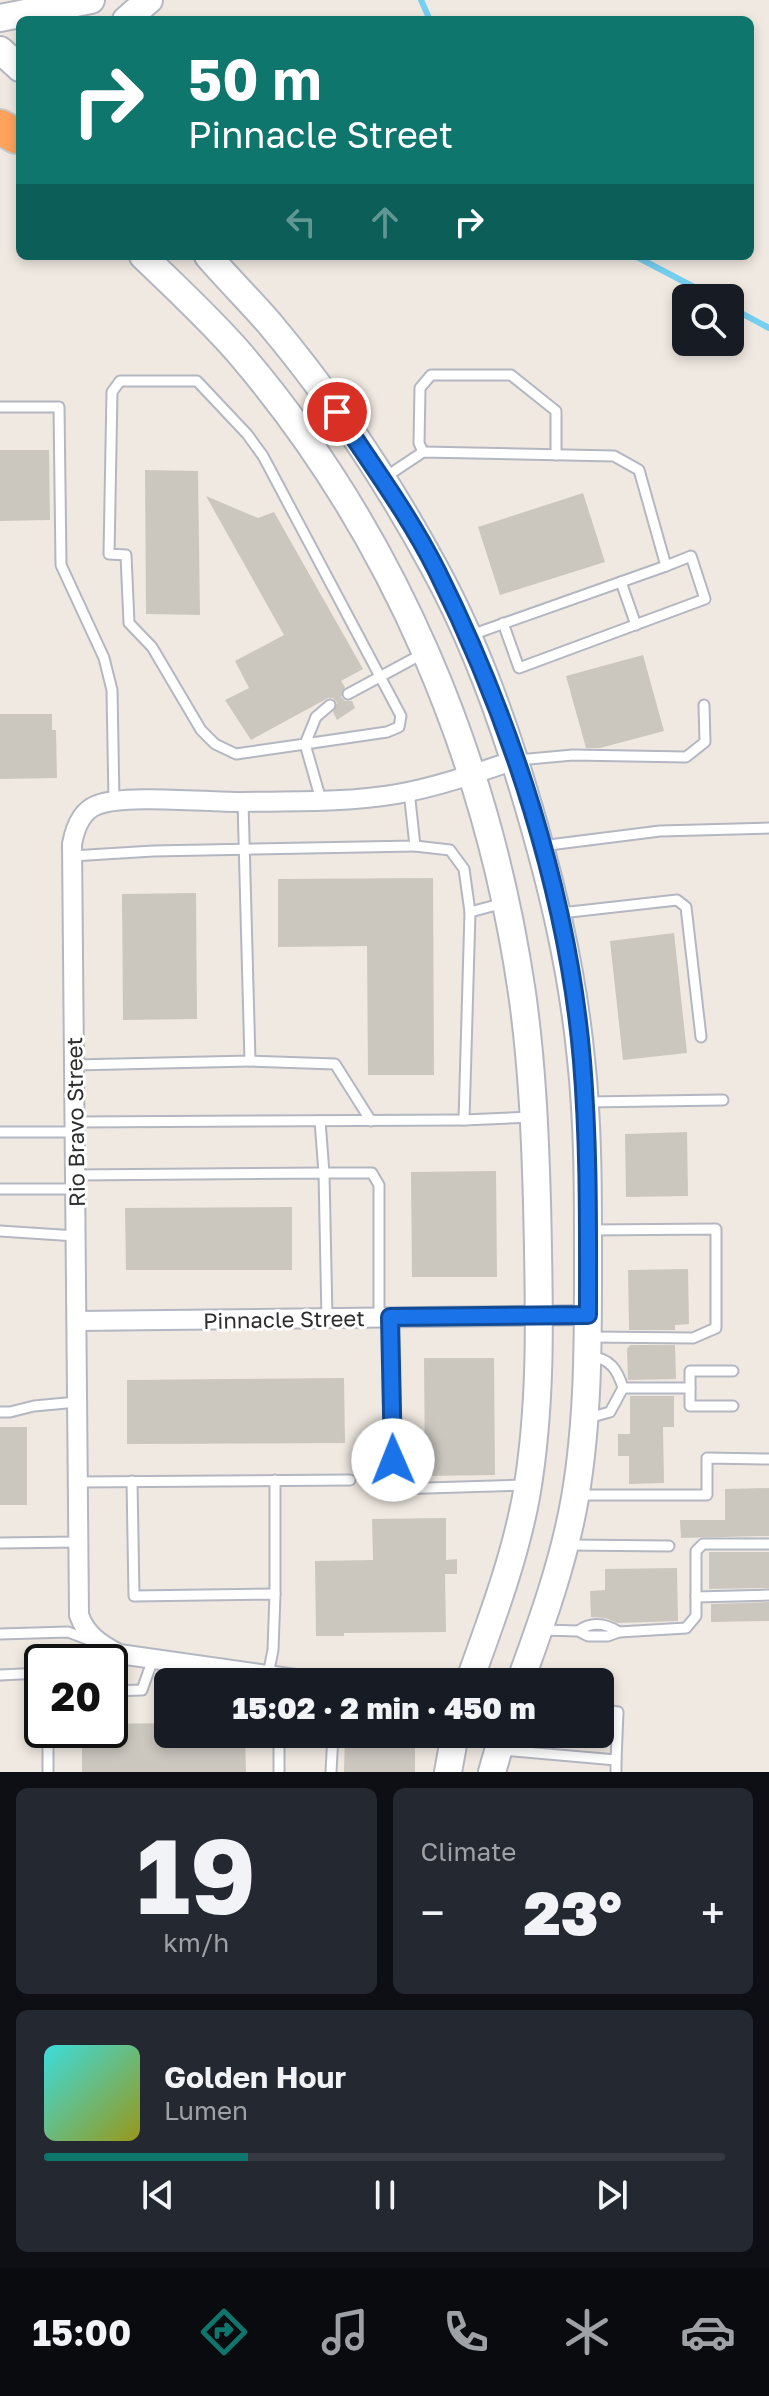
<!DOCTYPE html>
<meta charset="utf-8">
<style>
:root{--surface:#171b24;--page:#242831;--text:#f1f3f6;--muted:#9ea1a6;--line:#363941;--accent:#0f766e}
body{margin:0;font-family:"Golos Text",sans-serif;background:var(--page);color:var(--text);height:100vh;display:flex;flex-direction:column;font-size:30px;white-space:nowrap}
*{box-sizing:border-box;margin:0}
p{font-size:26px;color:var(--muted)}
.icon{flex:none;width:44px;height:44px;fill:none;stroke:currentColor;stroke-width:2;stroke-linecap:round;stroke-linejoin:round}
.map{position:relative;height:1772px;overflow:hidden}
.drawer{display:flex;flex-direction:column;gap:16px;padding:16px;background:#0d0f14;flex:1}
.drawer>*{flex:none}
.hud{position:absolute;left:16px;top:16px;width:738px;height:244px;border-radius:12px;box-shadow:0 4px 12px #0003;background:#0f766e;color:#fff;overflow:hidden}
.controls{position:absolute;left:672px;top:284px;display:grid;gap:16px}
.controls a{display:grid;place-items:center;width:72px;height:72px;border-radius:12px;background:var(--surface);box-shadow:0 4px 12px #0003;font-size:40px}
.speed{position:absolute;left:24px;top:1644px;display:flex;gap:16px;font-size:40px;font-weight:700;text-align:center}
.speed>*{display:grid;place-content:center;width:104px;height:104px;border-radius:50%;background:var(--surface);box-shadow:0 4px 12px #0003;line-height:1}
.speed .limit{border:4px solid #111;border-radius:12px;background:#fff;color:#111}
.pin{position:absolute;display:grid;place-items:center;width:68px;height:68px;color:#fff;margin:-34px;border:4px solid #fff;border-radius:50%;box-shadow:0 2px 8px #0007}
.me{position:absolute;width:88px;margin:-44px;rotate:359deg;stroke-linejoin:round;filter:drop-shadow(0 0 6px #0008)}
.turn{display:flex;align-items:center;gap:28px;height:168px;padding:0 40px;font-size:36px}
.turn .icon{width:104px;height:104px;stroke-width:2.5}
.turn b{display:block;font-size:56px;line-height:68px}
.lanes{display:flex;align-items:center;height:76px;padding:0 40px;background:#0003;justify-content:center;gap:40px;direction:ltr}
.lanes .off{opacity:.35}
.big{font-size:60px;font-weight:800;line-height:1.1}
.drawer .card{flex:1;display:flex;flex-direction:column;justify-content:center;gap:12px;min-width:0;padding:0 28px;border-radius:12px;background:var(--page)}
.drawer .dial{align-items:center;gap:0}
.dial b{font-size:104px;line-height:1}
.song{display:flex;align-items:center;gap:24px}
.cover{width:96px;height:96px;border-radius:12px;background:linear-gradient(135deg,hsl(180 70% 55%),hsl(60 70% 35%))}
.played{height:8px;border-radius:4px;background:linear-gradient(90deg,var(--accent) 30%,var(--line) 30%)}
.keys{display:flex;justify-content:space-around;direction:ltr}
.heat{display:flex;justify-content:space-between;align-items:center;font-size:44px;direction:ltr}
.drawer .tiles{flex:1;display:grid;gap:16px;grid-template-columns:1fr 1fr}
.card:last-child{grid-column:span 2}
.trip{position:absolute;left:154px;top:1668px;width:460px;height:80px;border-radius:12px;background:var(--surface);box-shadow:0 4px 12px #0003;font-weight:800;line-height:80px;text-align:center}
.tabs{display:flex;height:128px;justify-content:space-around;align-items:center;background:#090b0e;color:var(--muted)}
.tabs .icon{width:56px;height:56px}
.tabs .current{color:var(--accent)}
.tabs b{font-size:36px;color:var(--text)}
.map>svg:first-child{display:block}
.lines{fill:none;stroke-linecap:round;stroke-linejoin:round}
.stream{stroke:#75cff0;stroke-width:6}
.building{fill:#cbc7bf}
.lane-casing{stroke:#b4b7c1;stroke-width:13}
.street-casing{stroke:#b4b7c1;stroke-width:22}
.secondary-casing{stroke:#b4b7c1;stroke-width:30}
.highway-casing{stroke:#c9c9c9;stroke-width:38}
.lane{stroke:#fff;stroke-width:9}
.street{stroke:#fff;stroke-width:18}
.secondary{stroke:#fff;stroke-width:26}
.highway{stroke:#ffa35c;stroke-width:34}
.route-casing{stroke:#114b97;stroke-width:20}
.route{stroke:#1a73e8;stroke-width:14}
.labels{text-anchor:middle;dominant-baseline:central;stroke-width:6;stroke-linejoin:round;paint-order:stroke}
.street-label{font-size:22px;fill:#2e2e2e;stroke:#fff}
</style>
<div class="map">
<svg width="769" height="1772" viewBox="0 0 769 1772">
<rect width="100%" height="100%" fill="#efe9e1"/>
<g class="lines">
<g class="stream">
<path d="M421,0L430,20"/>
<path d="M635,256L715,298"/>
<path d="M730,307L769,328"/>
</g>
</g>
<g class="building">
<path d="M0,450H49L50,520L0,521Z"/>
<path d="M145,470L198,471L200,615L146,614Z"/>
<path d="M583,493L605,562L500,595L478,527Z"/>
<path d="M206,496L258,518L274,512L363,669L341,681L345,687L341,697L345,701H352L355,708L337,720L333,712L337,703L333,698H328L251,740L225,700L249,688L235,661L284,635Z"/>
<path d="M643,655L664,731L600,748H586L566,676Z"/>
<path d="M0,714H52V730H56L57,778L0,779Z"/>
<path d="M433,878L434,1075H368L367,946L278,947V879Z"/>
<path d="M196,893L197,1019L123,1020L122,894Z"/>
<path d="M674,933L687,1053L623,1060L610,941Z"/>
<path d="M687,1132L688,1196L626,1197L625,1134Z"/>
<path d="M496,1171L497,1277H412L411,1172Z"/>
<path d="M292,1207V1270H126L125,1208Z"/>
<path d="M688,1269L689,1324L675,1325V1330H629L628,1270Z"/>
<path d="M630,1345H675L676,1379L628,1380L627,1349Z"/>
<path d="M424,1358H494L495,1475L425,1476Z"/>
<path d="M344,1378L345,1443L127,1444V1380Z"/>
<path d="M630,1396H674V1427H663L664,1483L629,1484V1456H618V1434H630Z"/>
<rect x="0" y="1427" width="27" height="78"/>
<path d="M769,1488V1536L681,1538L680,1520H725V1489Z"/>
<path d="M446,1518V1560L457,1559V1574H445L446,1632L344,1633V1636H316L315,1561L373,1560L372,1519Z"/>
<path d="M709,1552H769V1588L709,1589Z"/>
<path d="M677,1568L678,1621L618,1623L605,1618L591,1617L590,1591L605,1590V1569Z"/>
<path d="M769,1602V1621L711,1622V1604Z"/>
<path d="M168,1723V1734H245L246,1772H82V1730H110V1724Z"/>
<path d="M345,1734H415V1772H344Z"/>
</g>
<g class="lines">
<g class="lane-casing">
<g id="lane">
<path d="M0,407H59L61,565L104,658L112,690L114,801"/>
<path d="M423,452L419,443L420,388L431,375H511L556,411V455"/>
<path d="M384,478L423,452L614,456L639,470L666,566L471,635"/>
<path d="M621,582L636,625"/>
<path d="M503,623L519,668L705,599L691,556L666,566"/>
<path d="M348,694L424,653"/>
<path d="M518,760L573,755L686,757L705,742L704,705"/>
<path d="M321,800L305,744L387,732L399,727L401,716L263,456L247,434L197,381H120L112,392L109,554L126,555L129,623L152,647L201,730L215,744L236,754L305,744L316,717L330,705"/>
<path d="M415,846L450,850L464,869L470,912L504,903"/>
<path d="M541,846L660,831L769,828"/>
<path d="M72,856L153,851L415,846L409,791"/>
<path d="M470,912L464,1120L532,1117"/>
<path d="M561,913L677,900L686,907L701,1037"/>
<path d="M250,1061L335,1064L371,1121"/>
<path d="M74,1065L250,1061L243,802"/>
<path d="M588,1102L723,1100"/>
<path d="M320,1121L324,1173H372L379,1185V1318"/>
<path d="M75,1122L464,1120"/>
<path d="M0,1132H75"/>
<path d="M75,1175L324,1173L327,1318"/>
<path d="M0,1189H75"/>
<path d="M0,1231L76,1236"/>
<path d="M390,1317L394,1489L523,1485"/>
<path d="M590,1337L693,1338L716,1328V1229L590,1230"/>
<path d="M623,1388H690"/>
<path d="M733,1406H690V1371H733"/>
<path d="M0,1412H10L34,1406L77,1402"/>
<path d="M588,1418L610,1412L623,1388C618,1371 610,1357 590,1357"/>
<path d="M275,1480V1594"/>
<path d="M132,1481L134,1596L275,1594L273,1650L268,1675"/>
<path d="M78,1482L350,1480"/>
<path d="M578,1495H707V1458L769,1459"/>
<path d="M0,1543L78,1542"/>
<path d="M569,1545L669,1546"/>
<path d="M696,1597L769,1595"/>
<path d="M543,1630L578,1631L588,1636H608L619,1632C605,1623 592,1621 578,1631"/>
<path d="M619,1632L686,1628L696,1616V1551L703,1544H769"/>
<path d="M0,1634L68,1632L100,1644L90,1662"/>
<path d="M0,1675L42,1673"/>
<path d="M110,1691L142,1690L153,1659"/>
<path d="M48,1730V1772"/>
<path d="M279,1734V1772"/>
<path d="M503,1750L616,1760L618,1712L600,1709"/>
<path d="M331,1772L333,1734"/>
<path d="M616,1772V1760"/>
</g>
</g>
<g class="street-casing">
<g id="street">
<path d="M77,1321L588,1315"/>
<path d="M317,1682L119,1654C100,1644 86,1635 79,1615L72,844C75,828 81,811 97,805C124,794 204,802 238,802C290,801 345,803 397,794C437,787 477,773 515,760"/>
</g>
</g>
<g class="secondary-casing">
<g id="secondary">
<path d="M0,18L91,0"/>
<path d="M126,20L149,0"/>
<path d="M0,50L20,68"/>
<path d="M143,256C176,288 211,320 241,355C395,536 488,760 522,993C532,1063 535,1132 537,1202C539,1300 543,1400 526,1497C514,1561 491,1621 469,1682"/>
<path d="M208,256C228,279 250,301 270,324C332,398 388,482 434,567C472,636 500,712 523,788C550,877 572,966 581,1059C588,1122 588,1188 588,1252C588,1333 589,1417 575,1498C564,1561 542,1622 520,1682"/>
<path d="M448,1772L455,1734"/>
<path d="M492,1772L503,1734"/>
</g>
</g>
<g class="highway-casing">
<path id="highway" d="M0,127L16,136"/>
</g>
<use href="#lane" class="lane"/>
<use href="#street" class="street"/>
<use href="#secondary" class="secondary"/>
<use href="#highway" class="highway"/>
</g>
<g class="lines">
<g class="route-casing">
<path id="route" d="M337,412C371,464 409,515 437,571C511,720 568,894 582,1061C589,1145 588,1231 588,1315L390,1317L393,1460"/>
</g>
<use href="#route" class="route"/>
</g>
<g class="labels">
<g class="street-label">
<text transform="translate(75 1122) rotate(-91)">Rio Bravo Street</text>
<text transform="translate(284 1319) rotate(-1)">Pinnacle Street</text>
</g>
</g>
</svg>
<div class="controls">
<a><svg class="icon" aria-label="search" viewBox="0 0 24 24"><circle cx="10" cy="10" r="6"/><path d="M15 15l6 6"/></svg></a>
</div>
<div class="speed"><div class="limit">20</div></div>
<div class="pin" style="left:337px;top:412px;background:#d93025"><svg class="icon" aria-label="arrive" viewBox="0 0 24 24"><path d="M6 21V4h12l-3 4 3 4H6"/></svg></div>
<svg class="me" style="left:393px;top:1460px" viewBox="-20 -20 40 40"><circle r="19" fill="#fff"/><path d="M0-13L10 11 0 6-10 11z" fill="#1a73e8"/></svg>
<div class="trip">15:02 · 2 min · 450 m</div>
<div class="hud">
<div class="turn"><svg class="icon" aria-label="right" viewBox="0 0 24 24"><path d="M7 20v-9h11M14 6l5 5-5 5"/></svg><div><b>50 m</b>Pinnacle Street</div></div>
<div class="lanes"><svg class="icon off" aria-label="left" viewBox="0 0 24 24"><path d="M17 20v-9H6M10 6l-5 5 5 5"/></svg><svg class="icon off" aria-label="ahead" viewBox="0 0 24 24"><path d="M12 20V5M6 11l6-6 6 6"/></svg><svg class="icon" aria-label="right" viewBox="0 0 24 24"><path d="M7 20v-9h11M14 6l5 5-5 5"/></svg></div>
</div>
</div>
<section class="drawer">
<div class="tiles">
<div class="card dial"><b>19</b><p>km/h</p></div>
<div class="card"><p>Climate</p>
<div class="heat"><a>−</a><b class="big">23°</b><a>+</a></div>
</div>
<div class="card">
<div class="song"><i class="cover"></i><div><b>Golden Hour</b><p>Lumen</p></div></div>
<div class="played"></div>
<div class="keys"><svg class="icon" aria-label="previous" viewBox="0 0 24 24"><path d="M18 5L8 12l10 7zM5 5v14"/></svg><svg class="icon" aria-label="pause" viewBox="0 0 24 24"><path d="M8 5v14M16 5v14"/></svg><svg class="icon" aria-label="next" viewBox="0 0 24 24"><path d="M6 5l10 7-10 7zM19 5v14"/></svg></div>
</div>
</div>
</section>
<nav class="tabs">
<b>15:00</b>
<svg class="icon current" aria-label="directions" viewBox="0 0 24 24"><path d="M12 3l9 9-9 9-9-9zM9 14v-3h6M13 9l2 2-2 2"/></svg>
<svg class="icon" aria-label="music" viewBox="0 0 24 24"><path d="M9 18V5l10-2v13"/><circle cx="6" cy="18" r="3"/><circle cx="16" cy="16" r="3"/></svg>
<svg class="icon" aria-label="phone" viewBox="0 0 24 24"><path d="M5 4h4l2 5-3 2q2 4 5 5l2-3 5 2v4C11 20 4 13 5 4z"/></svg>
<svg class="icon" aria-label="climate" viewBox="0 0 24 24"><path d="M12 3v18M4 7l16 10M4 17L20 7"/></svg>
<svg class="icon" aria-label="car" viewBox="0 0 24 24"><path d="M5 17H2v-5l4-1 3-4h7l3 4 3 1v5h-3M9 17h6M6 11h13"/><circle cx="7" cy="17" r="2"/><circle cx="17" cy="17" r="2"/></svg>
</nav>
